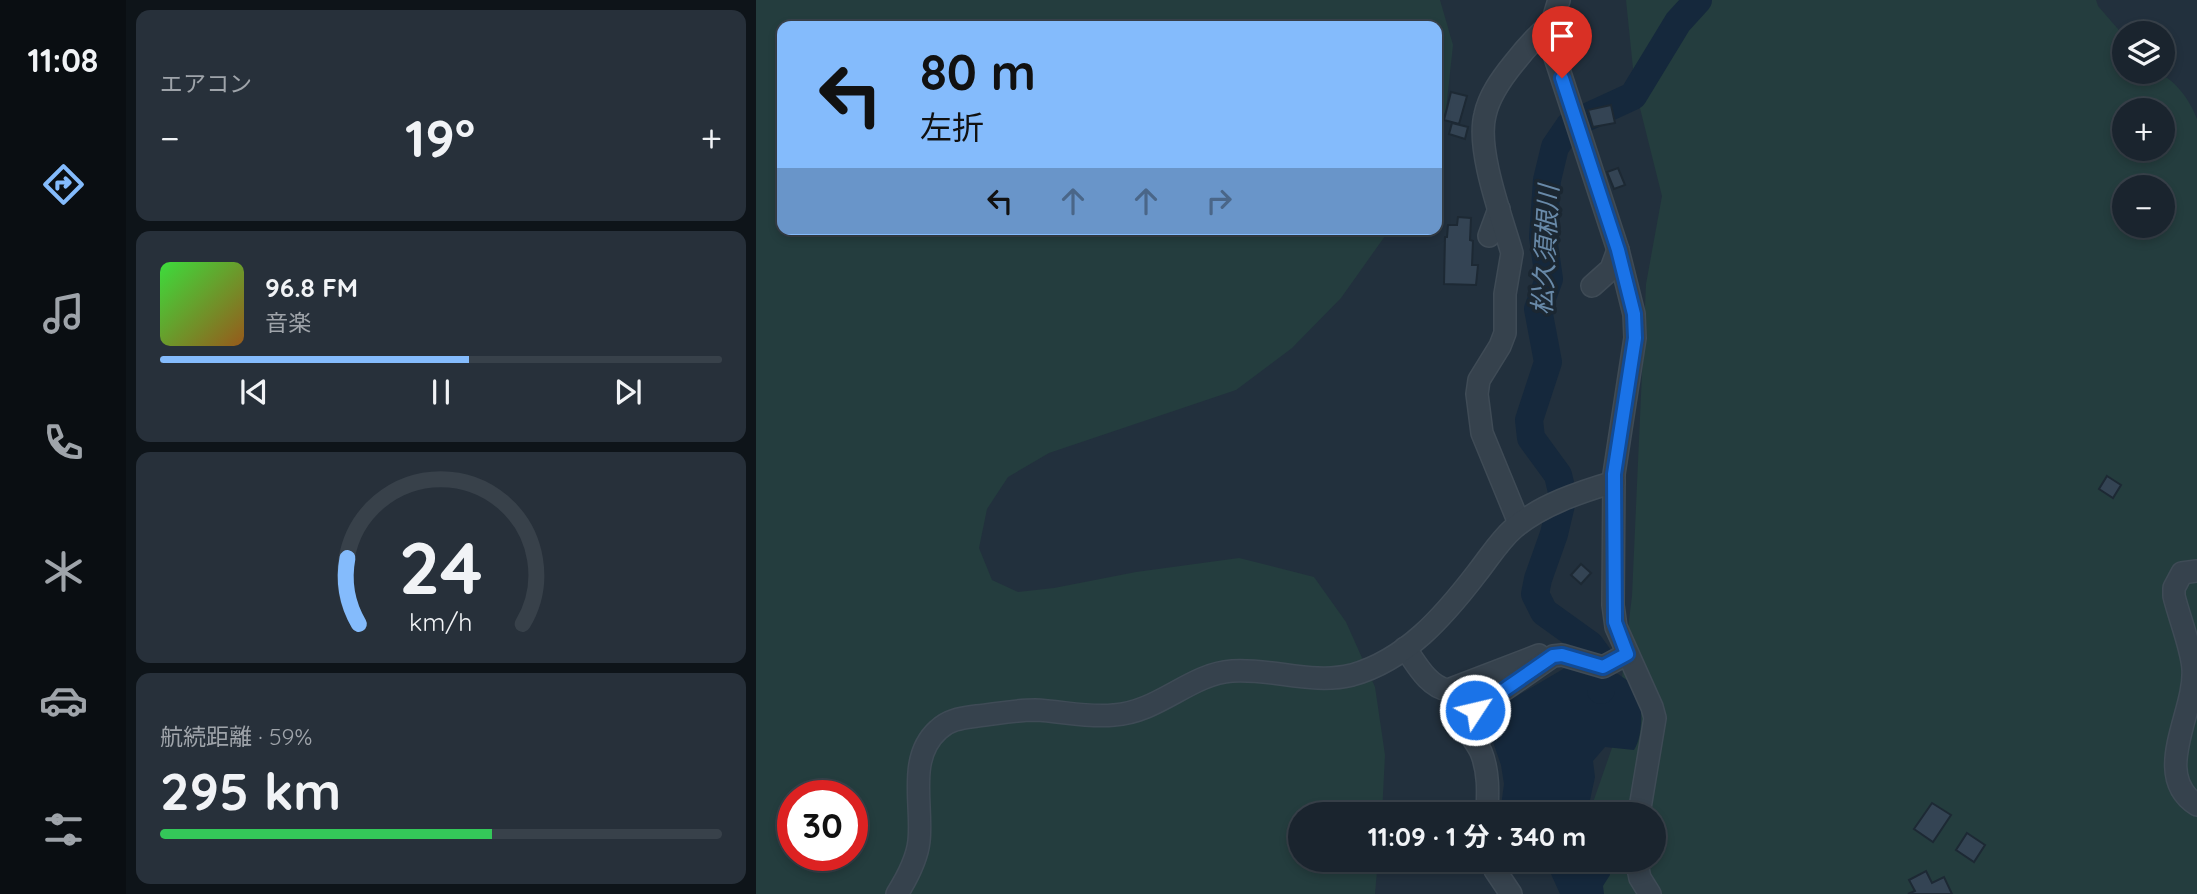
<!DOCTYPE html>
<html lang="ja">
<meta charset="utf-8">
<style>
:root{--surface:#1a242e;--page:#27303a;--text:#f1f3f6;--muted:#9fa4aa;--line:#38414a;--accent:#84bbfc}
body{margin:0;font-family:Quicksand,"Noto Sans JP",sans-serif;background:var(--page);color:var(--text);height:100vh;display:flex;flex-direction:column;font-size:26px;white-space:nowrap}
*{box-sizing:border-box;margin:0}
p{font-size:23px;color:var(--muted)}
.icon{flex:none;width:38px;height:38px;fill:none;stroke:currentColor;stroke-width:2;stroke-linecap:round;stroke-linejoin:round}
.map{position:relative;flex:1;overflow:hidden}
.sheet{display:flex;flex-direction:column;gap:10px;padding:10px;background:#0e1419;width:630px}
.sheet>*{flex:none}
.hud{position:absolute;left:21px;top:21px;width:665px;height:214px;border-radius:14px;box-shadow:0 4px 10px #0003,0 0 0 2px var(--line);background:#84bbfc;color:#111;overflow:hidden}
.tools{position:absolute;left:1356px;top:21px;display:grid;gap:14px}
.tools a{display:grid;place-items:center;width:63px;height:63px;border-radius:50%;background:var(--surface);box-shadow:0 4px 10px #0003,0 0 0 2px var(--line);font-size:35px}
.speed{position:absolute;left:21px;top:780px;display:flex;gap:14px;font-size:35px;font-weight:700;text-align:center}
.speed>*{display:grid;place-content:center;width:91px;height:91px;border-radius:50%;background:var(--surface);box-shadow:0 4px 10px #0003,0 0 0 2px var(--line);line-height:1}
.speed .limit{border:10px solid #d22;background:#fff;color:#111}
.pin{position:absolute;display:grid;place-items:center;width:60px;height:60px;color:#fff;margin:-72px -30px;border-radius:50% 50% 50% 0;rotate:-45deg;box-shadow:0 0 7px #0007}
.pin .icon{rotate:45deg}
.me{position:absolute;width:77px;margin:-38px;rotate:55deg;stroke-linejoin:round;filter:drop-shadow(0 0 5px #0008)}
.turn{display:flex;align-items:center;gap:24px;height:147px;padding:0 28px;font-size:32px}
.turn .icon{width:91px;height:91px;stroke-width:2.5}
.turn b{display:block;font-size:49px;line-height:60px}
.lanes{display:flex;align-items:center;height:66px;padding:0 28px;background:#0003;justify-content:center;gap:35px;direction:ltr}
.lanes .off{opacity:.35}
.big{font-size:52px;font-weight:700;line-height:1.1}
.sheet .widget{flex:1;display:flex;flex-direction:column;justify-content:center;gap:10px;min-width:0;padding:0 24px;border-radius:14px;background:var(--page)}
.sheet .dial{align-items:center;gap:0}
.dial svg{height:182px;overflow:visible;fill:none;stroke:var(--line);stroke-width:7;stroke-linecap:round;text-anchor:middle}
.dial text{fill:var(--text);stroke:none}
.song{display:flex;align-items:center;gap:21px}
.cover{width:84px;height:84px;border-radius:10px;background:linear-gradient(135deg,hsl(120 70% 55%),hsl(30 70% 35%))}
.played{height:7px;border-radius:4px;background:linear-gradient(90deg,var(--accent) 55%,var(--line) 55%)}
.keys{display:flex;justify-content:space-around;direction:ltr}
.heat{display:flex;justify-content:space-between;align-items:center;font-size:38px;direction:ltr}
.charge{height:10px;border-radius:5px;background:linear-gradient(90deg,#34c759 59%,var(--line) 0)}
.trip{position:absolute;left:532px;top:802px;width:378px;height:70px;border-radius:35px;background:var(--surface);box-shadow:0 4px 10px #0003,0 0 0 2px var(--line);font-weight:700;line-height:70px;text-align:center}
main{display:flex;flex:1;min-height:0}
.tabs{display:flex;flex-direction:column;width:126px;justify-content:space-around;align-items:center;background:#0a0e12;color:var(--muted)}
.tabs .icon{width:49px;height:49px}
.tabs .active{color:var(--accent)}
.tabs b{font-size:32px;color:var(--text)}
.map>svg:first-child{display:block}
.green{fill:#243d3e;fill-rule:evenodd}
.water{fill:#15283c}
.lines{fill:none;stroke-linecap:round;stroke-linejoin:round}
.river{stroke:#15283c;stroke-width:28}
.building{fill:#344454;stroke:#1d2934;stroke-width:2}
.minor-casing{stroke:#3f4b56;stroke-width:24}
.minor{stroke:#36424d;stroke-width:21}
.route-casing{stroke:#114b97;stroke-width:18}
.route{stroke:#1a73e8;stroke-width:12}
.labels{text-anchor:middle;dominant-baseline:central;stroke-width:7;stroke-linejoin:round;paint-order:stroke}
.water-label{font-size:26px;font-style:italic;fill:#698aa9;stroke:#1b2732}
</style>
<main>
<nav class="tabs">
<b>11:08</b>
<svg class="icon active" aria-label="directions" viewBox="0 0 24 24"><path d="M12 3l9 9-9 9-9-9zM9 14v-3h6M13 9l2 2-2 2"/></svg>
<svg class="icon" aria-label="music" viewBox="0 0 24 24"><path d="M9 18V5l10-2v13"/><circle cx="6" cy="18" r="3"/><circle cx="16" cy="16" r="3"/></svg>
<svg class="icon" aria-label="phone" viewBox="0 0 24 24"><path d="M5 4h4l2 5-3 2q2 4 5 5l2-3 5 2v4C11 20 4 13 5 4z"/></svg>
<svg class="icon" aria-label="climate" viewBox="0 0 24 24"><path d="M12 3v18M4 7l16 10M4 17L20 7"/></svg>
<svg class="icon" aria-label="car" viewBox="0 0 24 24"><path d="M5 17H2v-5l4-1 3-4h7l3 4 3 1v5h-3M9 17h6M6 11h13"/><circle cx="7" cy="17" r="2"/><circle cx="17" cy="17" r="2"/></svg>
<svg class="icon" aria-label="filters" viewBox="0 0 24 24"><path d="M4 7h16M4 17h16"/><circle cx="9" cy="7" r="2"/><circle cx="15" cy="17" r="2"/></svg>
</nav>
<section class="sheet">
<div class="widget"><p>エアコン</p>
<div class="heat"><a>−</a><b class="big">19°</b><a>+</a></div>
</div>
<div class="widget">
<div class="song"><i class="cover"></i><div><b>96.8 FM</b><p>音楽</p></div></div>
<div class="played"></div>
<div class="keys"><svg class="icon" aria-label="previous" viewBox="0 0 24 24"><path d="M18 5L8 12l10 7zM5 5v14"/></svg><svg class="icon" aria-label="pause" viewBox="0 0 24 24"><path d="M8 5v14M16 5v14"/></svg><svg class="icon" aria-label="next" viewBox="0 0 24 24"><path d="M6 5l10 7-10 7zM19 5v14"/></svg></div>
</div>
<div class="widget dial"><svg viewBox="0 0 100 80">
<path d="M14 69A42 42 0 1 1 86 69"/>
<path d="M14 69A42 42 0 0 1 9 40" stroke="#84bbfc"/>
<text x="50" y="56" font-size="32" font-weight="700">24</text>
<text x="50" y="72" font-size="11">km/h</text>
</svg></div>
<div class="widget"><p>航続距離 · 59%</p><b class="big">295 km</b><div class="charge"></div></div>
</section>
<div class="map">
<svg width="1441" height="894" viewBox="0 0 1441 894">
<rect width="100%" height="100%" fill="#22303d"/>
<g class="green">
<path d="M0,0H684L697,45L690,110L681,130V26H26V229H634L585,298L536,348L480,390L293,453L252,477L231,509L223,548L236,580L262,592L298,588L380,572L483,558L558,577L590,622L619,687L629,755L626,814H544V859H622L619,894H0ZM37,796H96V856H37Z"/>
<path d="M870,0H1340L1342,6L1368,36V72C1378,72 1394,69 1402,73C1420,80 1435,102 1441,119V894H804L816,859H898V814H833L858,742L876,596L890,284L906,196L879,88ZM1368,110H1407V149H1368ZM1368,187H1407V226H1368Z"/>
</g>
<g class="water">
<path d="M819,662L862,674L884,689C885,708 888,734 878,750L849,747L837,761L839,777L834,800L841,814H744L748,784L745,765L729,719L734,712Z"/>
<path d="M766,859H842L852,868L854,875L847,886L848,894H804L795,874Z"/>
</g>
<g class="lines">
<path class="river" d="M845,690V671L842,656L834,645L788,612L779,594L782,579L798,534L807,496L802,475L775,438L773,420L792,362L782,309L793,279L787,237L791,180L799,147L814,125L877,96L922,22L942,0"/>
</g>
<g class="building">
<path d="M695,92L711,96L703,124L688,120Z"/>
<path d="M855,105L859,123L837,127L832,110Z"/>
<path d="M696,123L712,127L709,139L693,134Z"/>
<path d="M862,168L869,185L858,189L851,172Z"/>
<path d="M702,217L715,218L714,240L717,241L716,265H722L720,285L688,284L689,237H691L692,225H701Z"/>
<path d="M1351,476L1365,485L1357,498L1343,489Z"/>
<path d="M825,564L835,573L825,584L815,575Z"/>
<path d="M1176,803L1195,815L1177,842L1158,829Z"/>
<path d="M1211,833L1229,845L1218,862L1200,850Z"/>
<path d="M1170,871L1176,883L1188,877L1196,894H1152L1159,891L1153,880Z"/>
</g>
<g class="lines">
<g class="minor-casing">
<g id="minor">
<path d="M803,0L792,36L862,250L878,314L879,338L858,474L857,605L860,627L896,707L899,718L883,814"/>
<path d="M733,236L743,209"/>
<path d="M836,286L855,269L862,250"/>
<path d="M763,523L726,433L721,394L723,380L744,346L749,333V294L756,253C746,218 720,150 729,115C733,96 745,79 758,63C769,49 780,36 795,24"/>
<path d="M1441,571L1426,573L1418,588V596C1423,617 1436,649 1437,669C1440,712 1394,775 1441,805"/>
<path d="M649,648C660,663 672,687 692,690L783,655"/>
<path d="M731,814C732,792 733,772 725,752C720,741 707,728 709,717L797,656L806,655L847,667L871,654"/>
<path d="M736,859L739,870L755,894"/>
<path d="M880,859L884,878L894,894"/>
<path d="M141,894C151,878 161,860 163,841C167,805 151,758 182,730C193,719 207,718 221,716C240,714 259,710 279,710C305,711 332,718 358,715C403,712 434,674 476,671C516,668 556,685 596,675C650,660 688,616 721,573C733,558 743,541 758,528C785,505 824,492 858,482"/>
</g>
</g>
<use href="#minor" class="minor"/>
</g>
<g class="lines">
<g class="route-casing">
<path id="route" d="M719,710L797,656L806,655L847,667L871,654L859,622L858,474L879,338L878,314L862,250L806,78"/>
</g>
<use href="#route" class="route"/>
</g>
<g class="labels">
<g class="water-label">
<text transform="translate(789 250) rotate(-87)">松久須根川</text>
</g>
</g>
</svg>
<div class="tools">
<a><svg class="icon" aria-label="layers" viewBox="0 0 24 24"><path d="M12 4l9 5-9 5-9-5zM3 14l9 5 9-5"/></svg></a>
<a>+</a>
<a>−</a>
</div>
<div class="speed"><div class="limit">30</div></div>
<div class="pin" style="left:806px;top:78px;background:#d93025"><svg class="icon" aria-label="arrive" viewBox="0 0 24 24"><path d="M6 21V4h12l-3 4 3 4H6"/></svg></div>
<svg class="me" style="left:719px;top:710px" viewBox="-20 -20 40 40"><circle r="17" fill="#1a73e8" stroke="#fff" stroke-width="3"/><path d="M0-11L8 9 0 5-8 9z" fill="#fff"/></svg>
<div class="trip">11:09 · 1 分 · 340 m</div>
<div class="hud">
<div class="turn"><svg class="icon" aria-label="left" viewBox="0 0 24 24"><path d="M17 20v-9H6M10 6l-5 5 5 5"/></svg><div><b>80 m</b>左折</div></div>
<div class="lanes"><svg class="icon" aria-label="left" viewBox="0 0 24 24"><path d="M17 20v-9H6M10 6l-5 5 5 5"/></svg><svg class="icon off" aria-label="ahead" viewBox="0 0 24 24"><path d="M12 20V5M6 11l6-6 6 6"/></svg><svg class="icon off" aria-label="ahead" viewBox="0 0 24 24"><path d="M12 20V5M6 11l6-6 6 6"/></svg><svg class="icon off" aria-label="right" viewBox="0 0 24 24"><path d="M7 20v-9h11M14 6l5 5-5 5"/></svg></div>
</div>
</div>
</main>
